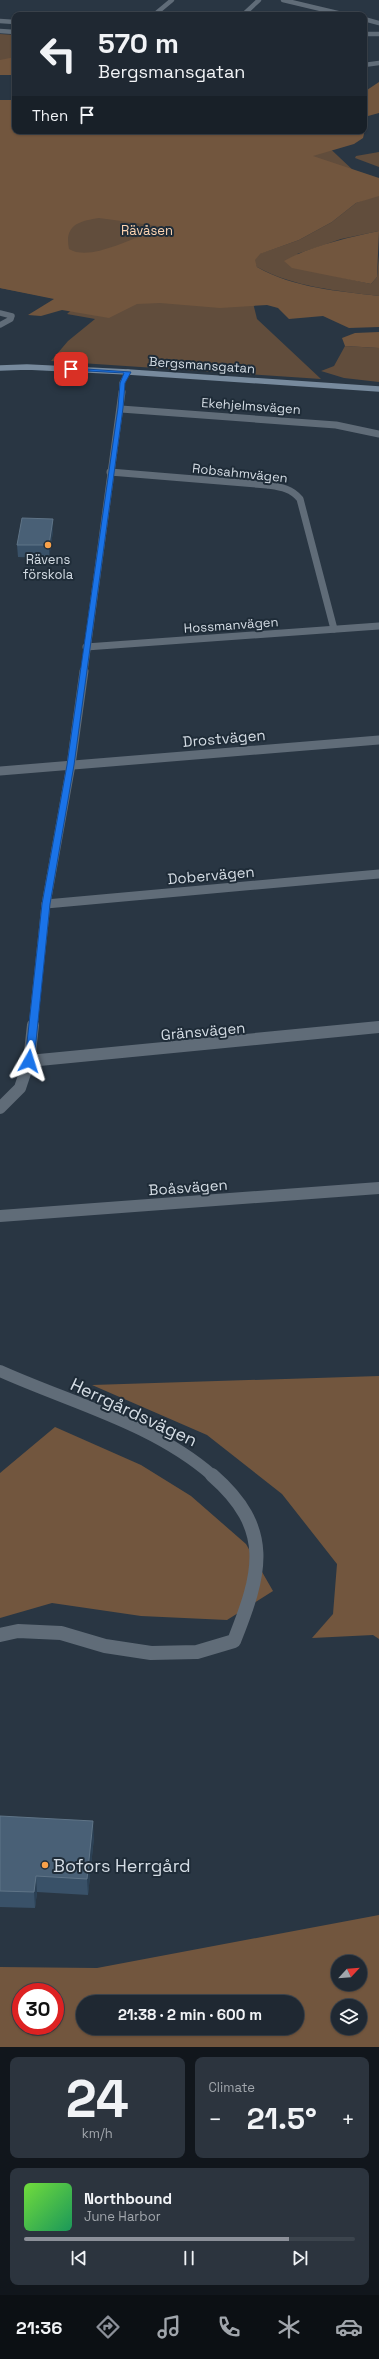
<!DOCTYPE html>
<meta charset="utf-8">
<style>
:root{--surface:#1f2832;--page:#2c343e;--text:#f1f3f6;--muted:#a1a6ac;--line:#3c444d;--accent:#8c9099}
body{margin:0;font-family:"Space Grotesk",sans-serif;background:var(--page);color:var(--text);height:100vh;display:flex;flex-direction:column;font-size:15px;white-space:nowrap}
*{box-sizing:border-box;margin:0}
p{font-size:13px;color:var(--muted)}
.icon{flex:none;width:22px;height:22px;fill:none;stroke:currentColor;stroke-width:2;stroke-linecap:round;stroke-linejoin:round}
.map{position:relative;height:2047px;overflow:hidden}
.sheet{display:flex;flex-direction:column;gap:10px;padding:10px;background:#11161c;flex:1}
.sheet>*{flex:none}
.top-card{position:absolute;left:12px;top:12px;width:355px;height:122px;border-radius:8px;box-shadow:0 1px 3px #0004,0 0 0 1px var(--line);background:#1f2832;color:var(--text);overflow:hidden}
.needle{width:26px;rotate:64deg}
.buttons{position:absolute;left:331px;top:1955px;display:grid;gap:8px}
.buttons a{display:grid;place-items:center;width:36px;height:36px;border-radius:50%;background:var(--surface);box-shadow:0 1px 3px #0004,0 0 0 1px var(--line);font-size:20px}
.speed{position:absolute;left:12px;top:1983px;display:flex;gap:8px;font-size:20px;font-weight:700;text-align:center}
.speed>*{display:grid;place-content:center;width:52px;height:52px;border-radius:50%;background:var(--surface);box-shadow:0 1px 3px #0004,0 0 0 1px var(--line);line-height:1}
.speed .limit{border:6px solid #d22;background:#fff;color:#111}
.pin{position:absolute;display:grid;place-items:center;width:34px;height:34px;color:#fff;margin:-17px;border-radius:8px;box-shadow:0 2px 6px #0006}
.me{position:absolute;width:44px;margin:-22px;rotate:6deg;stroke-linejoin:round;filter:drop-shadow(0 0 3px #0008)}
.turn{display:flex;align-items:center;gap:14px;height:84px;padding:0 20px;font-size:18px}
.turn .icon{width:52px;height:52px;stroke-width:2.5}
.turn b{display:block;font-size:28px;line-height:34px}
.then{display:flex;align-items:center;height:38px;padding:0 20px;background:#0003;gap:8px;font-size:15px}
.big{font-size:30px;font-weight:800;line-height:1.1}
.sheet .card{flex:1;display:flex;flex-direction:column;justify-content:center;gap:6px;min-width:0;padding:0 14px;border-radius:8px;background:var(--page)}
.sheet .dial{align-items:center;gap:0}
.dial b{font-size:52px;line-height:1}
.song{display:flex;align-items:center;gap:12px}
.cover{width:48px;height:48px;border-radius:6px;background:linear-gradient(135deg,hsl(100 70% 55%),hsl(150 70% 35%))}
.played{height:4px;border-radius:2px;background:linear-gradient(90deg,var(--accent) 80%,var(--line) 80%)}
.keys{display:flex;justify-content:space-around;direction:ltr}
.heat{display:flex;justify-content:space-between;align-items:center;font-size:22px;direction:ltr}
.sheet .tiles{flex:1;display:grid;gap:10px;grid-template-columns:1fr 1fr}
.card:last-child{grid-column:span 2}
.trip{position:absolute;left:76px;top:1995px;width:228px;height:40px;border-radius:20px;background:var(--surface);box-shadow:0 1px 3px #0004,0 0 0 1px var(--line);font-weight:800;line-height:40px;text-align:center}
.dock{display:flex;height:64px;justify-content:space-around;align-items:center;background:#0c1014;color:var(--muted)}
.dock .icon{width:28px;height:28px}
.dock .selected{color:var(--accent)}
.dock b{font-size:18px;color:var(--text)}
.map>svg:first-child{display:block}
.green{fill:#614d3c}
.forest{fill:#72563e;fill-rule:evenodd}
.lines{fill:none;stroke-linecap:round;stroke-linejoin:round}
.street-far5{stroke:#606c78;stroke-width:4.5}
.street-far4{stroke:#606c78;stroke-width:5.5}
.street-far3{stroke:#606c78;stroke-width:7}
.street-far2{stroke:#606c78;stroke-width:9}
.street-far1{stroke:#606c78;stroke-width:12}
.street{stroke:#606c78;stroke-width:14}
.secondary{stroke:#778a9d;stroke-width:5.5}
.wall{fill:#395168}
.shaded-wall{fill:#2b4054}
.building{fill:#496076;stroke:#5f7487}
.route{fill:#1a73e8;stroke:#114b97}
.poi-dot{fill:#f8a14a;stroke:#1f2c38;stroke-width:1.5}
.labels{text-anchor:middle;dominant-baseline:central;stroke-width:4;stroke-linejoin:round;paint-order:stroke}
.far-park-label{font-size:13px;fill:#fed5b2;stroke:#1f2c38}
.far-street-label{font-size:13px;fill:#d4dce4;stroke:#1f2c38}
.far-poi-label{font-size:13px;fill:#d4dce4;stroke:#1f2c38}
.street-label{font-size:15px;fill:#d4dce4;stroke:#1f2c38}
.near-street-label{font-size:18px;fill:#d4dce4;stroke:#1f2c38}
.near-poi-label{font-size:18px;fill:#d4dce4;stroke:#1f2c38;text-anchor:start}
</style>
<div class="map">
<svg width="379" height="2047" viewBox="0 0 379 2047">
<rect width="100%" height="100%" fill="#293643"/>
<g class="green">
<path d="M0,34L15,35V75H0Z"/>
<path d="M0,100H15V131L321,140L356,173L242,258L257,319L321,379L51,361L68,341L95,319L67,314L79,303L0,288Z"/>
<path d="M379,152V167L355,158L356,156Z"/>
<path d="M374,196H379V231L341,239L297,254L335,276L371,284L377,277L379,255V296C339,291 293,287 257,267L254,260L259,254L299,240L332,222L356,203Z"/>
<path d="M345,346L379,348V382L344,378L321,371L334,366Z"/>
</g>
<g class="forest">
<path d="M15,57V75H0V60Z"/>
<path d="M379,82V113L368,116L363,138L354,144L313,156L379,178V196L356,203L332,222L299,240L260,254L255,260L257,267C293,288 339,291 379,296V327L349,328L323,316L289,319L278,308L267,305L220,308L160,303L137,304L109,318L62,310L41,316L28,315L54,299L0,288V100H15V131H364V92ZM99,218L158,226L163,232C157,234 151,234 145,235C124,241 89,261 69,249C64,225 79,221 99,218Z"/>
<path d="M379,231L377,277L371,284L292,268L284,261C313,245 347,238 379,231Z"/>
<path d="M379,332V348L345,346L342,338L355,333Z"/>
<path d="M379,1376V1639L373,1635L312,1638L333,1614L337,1564L282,1494L207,1435L92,1385Z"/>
<path d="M55,1427L141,1465L191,1496L246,1544L273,1591L227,1620L141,1616L52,1603L0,1618V1473Z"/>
<path d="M379,1915V2047H0V1967L97,1968ZM338,1962H360V1984H338ZM21,1992H55V2026H21ZM83,2002H297V2028H83ZM338,2006H360V2028H338Z"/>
</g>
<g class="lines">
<g class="street-far5">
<path d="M283,0L346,15"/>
<path d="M154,15L172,0"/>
<path d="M243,15L259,0"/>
<path d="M364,19L379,23"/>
<path d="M0,21L15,22"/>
<path d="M0,31L15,32"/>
<path d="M364,34H379"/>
<path d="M364,65L379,63"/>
</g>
<g class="street-far4">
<path d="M0,313L12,316L11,319L0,325"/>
<path d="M122,393V383L128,372"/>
</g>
<g class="street-far3">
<path d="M121,409L336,425L379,434"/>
<path d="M110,472L267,485C280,487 291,488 300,499L334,629"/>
<path d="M86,647L379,626"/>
<path d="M84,672L122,392"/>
</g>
<g class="street-far2">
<path d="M0,771L379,740"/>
<path d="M46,904L379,874"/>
<path d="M33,1026L46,904L71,765L84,671"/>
</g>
<g class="street-far1">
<path d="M29,1061L379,1027"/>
<path d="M0,1108L20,1088L29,1061L33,1025"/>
<path d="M0,1216L379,1188"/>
<path d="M0,1371C71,1403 154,1424 213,1476"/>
</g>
<path class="street" d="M0,1635L18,1631L61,1633L105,1646L151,1653L197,1652L234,1641C261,1573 274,1529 212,1475"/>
<path class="secondary" d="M0,368L27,367L128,372L379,389"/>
</g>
<g class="wall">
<path d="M53,519V531L49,558L18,557L17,545Z"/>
<path d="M0,1816L94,1837L88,1895L37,1892L35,1908L0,1907Z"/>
</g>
<g class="shaded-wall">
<path d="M53,519V531L49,558V545Z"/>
<path d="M93,1821L94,1837L88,1895L87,1879Z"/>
<path d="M36,1876L37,1892L35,1908L34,1892Z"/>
</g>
<g class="building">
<path d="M22,518L53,519L49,545H17Z"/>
<path d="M0,1816L93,1821L87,1879L36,1876L34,1892L0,1891Z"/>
</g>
<path class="route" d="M71,368L131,372L125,383L123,408L74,765L50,904L34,1061L29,1064L25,1061L42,904L67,765L118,408L120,383L124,373L69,370Z"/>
<g class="poi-dot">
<circle cx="48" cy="545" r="4"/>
<circle cx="45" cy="1865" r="4"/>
</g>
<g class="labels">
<g class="far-park-label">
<text x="147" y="230">Rävåsen</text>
</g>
<g class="far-street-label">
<text transform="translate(202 365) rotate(4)">Bergsmansgatan</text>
<text transform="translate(251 406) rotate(4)">Ekehjelmsvägen</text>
<text transform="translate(240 473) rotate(6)">Robsahmvägen</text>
<text transform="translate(231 625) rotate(-4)">Hossmanvägen</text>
</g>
<g class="far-poi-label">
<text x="48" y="559">Rävens<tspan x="48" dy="15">förskola</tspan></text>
</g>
<g class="street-label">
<text transform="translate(224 738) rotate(-5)">Drostvägen</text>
<text transform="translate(211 875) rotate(-5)">Dobervägen</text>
<text transform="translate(203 1031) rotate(-5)">Gränsvägen</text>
<text transform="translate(188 1187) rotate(-4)">Boåsvägen</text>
</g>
<g class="near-street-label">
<text transform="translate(134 1412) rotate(25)">Herrgårdsvägen</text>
</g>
<g class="near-poi-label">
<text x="53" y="1865">Bofors Herrgård</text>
</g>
</g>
</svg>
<div class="buttons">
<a><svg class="needle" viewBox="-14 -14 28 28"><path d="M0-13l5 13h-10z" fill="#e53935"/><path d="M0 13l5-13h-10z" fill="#a1a6ac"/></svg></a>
<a><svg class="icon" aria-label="layers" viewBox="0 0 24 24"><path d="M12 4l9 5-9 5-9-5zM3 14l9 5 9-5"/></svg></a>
</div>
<div class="speed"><div class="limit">30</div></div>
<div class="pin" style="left:71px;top:369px;background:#d93025"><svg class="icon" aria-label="arrive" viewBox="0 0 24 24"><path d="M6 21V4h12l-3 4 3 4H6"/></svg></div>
<svg class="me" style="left:29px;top:1061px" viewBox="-20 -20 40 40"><path d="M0-17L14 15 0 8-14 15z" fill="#1a73e8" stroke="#fff" stroke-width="4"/></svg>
<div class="trip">21:38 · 2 min · 600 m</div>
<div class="top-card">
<div class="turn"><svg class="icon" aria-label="left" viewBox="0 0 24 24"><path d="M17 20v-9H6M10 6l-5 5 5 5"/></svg><div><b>570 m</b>Bergsmansgatan</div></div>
<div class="then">Then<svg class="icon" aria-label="arrive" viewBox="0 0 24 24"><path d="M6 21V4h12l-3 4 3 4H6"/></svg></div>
</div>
</div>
<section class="sheet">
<div class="tiles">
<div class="card dial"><b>24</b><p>km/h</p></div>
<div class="card"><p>Climate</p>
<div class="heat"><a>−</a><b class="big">21.5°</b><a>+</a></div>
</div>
<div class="card">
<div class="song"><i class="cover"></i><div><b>Northbound</b><p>June Harbor</p></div></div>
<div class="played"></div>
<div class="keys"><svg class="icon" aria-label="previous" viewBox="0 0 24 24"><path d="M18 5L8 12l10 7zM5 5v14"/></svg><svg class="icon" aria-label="pause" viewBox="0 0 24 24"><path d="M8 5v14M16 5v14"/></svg><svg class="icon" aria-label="next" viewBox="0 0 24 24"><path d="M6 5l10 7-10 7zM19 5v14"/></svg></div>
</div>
</div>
</section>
<nav class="dock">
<b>21:36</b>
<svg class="icon selected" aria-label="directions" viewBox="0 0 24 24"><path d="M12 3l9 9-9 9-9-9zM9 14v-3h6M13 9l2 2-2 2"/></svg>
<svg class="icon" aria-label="music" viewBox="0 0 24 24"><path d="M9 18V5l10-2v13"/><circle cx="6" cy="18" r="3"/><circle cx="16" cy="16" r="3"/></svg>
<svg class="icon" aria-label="phone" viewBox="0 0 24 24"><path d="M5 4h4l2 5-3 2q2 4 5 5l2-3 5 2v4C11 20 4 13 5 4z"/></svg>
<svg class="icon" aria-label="climate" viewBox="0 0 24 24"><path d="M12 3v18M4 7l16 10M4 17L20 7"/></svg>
<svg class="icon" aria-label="car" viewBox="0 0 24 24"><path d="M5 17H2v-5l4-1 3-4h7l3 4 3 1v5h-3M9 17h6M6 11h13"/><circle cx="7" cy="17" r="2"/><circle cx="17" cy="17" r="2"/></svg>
</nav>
